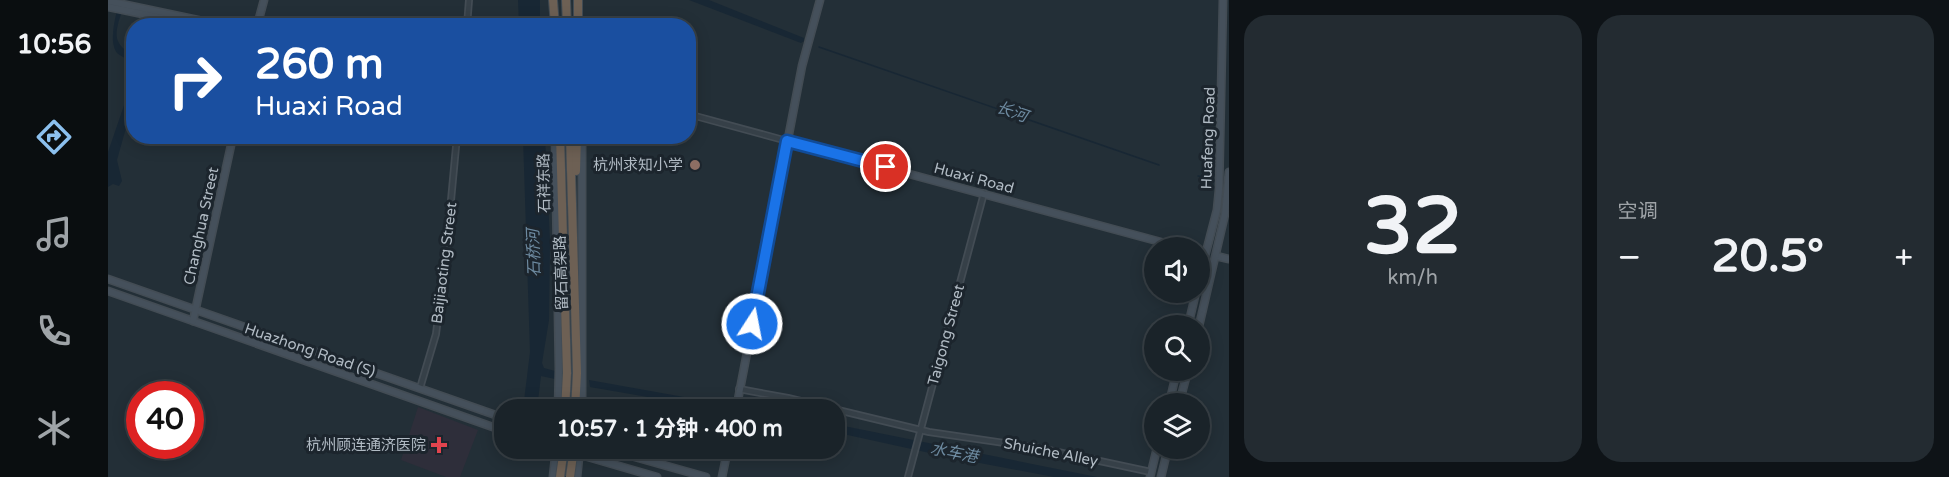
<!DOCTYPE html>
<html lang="zh">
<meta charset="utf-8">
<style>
:root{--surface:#1a2329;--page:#232b31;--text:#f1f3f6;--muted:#9fa4a8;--line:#384046;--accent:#8cc0ee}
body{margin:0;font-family:"Varela Round","Noto Sans SC",sans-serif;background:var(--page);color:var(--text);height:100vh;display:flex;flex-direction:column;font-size:22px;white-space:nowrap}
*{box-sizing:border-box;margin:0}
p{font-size:20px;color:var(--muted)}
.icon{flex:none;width:33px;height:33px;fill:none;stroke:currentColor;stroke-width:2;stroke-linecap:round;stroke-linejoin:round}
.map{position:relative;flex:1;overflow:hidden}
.sheet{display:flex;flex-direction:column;gap:15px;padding:15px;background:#0e1317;width:720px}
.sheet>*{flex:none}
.banner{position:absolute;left:18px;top:18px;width:570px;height:126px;border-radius:24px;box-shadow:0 3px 15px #0003,0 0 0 2px var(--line);background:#1a4fa0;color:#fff;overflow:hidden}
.tools{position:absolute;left:1036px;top:237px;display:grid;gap:12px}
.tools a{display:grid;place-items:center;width:66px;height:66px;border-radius:50%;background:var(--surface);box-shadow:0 3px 15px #0003,0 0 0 2px var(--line);font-size:30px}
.speed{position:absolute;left:18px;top:381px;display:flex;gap:12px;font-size:30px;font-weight:700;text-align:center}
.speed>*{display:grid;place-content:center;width:78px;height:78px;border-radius:50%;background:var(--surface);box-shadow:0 3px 15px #0003,0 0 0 2px var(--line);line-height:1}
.speed .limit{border:9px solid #d22;background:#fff;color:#111}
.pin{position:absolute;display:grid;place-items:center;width:51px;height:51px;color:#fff;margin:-26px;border:3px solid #fff;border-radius:50%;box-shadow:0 2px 6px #0007}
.me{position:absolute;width:66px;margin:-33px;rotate:11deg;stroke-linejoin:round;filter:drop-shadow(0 0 4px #0008)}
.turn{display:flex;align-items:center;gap:21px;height:126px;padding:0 30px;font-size:27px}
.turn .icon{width:78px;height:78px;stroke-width:2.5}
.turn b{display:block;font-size:42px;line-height:51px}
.big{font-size:45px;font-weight:700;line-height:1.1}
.sheet .tile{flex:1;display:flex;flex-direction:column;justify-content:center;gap:9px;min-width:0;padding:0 21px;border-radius:24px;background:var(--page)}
.sheet .dial{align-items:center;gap:0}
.dial b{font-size:78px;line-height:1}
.heat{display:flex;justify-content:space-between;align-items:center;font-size:33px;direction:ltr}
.sheet .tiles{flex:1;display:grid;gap:15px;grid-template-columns:repeat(2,1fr)}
.trip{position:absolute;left:386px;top:399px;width:351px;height:60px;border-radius:24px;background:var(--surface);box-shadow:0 3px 15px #0003,0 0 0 2px var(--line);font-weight:700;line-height:60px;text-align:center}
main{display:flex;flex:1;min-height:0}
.tabs{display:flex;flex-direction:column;width:108px;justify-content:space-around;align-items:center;background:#0a0e10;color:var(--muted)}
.tabs .icon{width:42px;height:42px}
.tabs .selected{color:var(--accent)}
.tabs b{font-size:27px;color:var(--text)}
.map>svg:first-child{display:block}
.medical{fill:#2e2e3a}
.water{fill:#182734}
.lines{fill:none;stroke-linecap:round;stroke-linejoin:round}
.stream{stroke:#182734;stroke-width:1.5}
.street-casing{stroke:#434c54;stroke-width:8}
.secondary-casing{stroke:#434c54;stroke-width:9}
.highway-casing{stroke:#414b53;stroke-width:10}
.street{stroke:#364048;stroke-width:4.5}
.secondary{stroke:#45505b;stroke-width:6}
.highway{stroke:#6d6054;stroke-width:8}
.highway-bridge-casing{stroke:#414b53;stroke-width:10;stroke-linecap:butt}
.highway-bridge{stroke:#6d6054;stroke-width:8}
.route-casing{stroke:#114b97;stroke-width:15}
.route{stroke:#1a73e8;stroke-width:10}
.education-dot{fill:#8d6e63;stroke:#1c252d;stroke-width:2}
.health-dot{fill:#e0444e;stroke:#1c252d;stroke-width:2}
.labels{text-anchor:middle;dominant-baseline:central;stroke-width:6;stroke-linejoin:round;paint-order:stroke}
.street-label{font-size:15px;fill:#b1bbc4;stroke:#1c252d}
.poi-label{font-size:15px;fill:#b1bbc4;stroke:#1c252d;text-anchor:end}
.water-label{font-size:16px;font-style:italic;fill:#6d8aa0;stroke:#1c252d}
</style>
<main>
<nav class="tabs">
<b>10:56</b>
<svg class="icon selected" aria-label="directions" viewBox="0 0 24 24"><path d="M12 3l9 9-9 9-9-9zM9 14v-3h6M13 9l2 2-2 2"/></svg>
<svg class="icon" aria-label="music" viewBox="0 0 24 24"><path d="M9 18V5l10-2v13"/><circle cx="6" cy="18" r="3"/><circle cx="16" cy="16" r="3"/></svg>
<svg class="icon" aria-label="phone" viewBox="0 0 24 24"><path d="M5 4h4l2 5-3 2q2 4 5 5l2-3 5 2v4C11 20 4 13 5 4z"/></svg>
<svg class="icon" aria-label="climate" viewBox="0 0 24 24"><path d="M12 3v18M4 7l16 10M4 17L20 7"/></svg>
</nav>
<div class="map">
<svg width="1121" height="477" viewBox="0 0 1121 477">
<rect width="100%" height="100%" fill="#232f37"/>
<path class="medical" d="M310,407L370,430L352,477H338L293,460Z"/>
<g class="water">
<path d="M12,0H18C15,11 4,32 11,43C13,48 21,52 25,56V103L9,160L14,181L11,186L5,184L0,187V152L24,82L25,71L22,60C18,58 12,56 9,53C0,41 8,14 12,0Z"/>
<path d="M410,0H432V25H411Z"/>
<path d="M581,0H601L696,38V41L693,43Z"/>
<path d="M415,137H437L442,241L441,320L434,363L436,368L447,371V379L433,376L429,409H415L422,352Z"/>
<path d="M481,380L615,404L616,407L615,409H609L482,387Z"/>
<path d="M726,424L989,477H946L840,457L726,432Z"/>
</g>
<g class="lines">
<g class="stream">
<path d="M711,47L1051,165"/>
<path d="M1090,176L1096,177"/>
</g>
<g class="street-casing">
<g id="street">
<path d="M359,26L361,0"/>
<path d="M580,114L679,141"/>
<path d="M312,388L328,334L339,243L349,136"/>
<path d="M631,389L680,398L821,432L931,448L1043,472"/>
<path d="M800,477L876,193"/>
</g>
</g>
<g class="secondary-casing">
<g id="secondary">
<path d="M0,1L118,26"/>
<path d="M0,7L92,26"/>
<path d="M149,26L156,0"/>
<path d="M447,136L451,369L450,410"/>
<path d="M474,136V410"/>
<path d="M679,141L1075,248"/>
<path d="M1108,256L1121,259"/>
<path d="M1092,275L1109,210L1111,190L1115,0"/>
<path d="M0,279L396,418"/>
<path d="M0,291L396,431"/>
<path d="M85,321L125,136"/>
<path d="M1080,326L1088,292"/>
<path d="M1091,326L1117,214L1121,172"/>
<path d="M1061,404L1069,370"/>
<path d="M1071,404L1080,370"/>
<path d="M628,410L694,66L712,0"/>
<path d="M449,448L549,477"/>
<path d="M495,448L598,477"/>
<path d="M445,477L448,448"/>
<path d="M469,477L472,448"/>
<path d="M614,477L620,448"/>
<path d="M1042,477L1049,448"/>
<path d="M1053,477L1060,448"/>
</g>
</g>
<g class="highway-casing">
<g id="highway">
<path d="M445,0L447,26"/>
<path d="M458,0L459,26"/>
<path d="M470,0V26"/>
<path d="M452,136L459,373L457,410"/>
<path d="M462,136L469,373L467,410"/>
<path d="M468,171L469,136"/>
</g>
</g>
<use href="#street" class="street"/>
<use href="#secondary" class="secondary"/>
<use href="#highway" class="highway"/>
<g class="highway-bridge-casing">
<g id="highway-bridge">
<path d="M452,477L456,448"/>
<path d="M462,477L466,448"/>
</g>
</g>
<use href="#highway-bridge" class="highway-bridge"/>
</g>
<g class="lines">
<g class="route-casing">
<path id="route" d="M644,324L679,141L778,167"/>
</g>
<use href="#route" class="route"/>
</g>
<circle class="education-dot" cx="587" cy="165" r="6"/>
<path class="health-dot" d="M328 436h6v6h6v6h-6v6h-6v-6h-6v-6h6z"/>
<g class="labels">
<g class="street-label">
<text transform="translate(1100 138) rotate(-88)">Huafeng Road</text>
<text transform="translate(866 178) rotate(15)">Huaxi Road</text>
<text transform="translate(436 183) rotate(-91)">石祥东路</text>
<text transform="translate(93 226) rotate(-78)">Changhua Street</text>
<text transform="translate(336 263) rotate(-83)">Baijiaoting Street</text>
<text transform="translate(453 273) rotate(-92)">留石高架路</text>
<text transform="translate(838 335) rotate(-75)">Taigong Street</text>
<text transform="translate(202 350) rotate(19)">Huazhong Road (S)</text>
<text transform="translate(943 452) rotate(11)">Shuiche Alley</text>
</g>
<g class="poi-label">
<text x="575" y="165">杭州求知小学</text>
<text x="318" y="445">杭州顾连通济医院</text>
</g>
<g class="water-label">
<text transform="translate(904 112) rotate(19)">长河</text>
<text transform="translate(426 253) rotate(-92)">石桥河</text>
<text transform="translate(846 453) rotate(11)">水车港</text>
</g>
</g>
</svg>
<div class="tools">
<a><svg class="icon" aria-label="sound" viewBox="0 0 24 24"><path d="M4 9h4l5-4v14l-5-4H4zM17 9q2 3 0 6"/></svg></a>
<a><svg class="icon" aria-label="search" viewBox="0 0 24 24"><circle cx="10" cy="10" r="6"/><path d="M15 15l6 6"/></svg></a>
<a><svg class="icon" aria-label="layers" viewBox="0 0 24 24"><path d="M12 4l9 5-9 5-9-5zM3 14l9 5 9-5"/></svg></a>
</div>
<div class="speed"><div class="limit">40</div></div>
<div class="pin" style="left:778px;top:167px;background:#d93025"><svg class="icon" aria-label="arrive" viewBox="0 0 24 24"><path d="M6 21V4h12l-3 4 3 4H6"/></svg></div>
<svg class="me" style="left:644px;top:324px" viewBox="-20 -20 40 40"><circle r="17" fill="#1a73e8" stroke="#fff" stroke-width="3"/><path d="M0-11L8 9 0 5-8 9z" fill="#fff"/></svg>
<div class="trip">10:57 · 1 分钟 · 400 m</div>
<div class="banner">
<div class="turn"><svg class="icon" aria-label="right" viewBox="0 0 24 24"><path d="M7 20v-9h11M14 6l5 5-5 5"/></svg><div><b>260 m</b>Huaxi Road</div></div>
</div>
</div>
<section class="sheet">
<div class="tiles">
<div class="tile dial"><b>32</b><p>km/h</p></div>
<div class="tile"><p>空调</p>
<div class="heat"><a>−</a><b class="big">20.5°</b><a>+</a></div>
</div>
</div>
</section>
</main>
